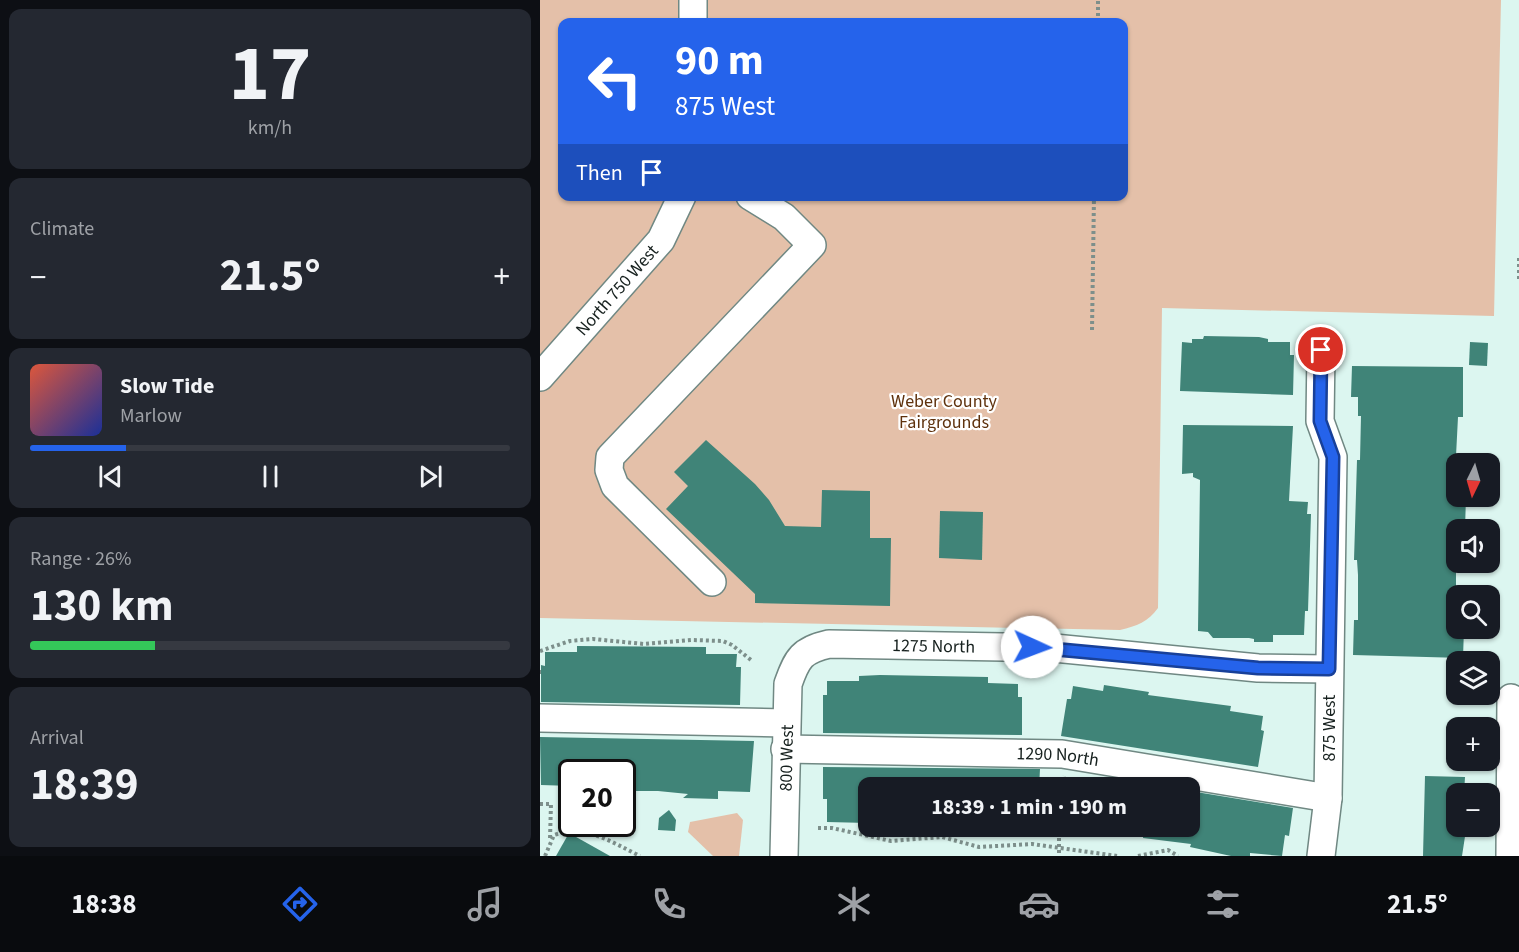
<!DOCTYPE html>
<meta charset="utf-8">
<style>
:root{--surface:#171b24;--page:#242831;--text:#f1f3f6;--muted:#9ea1a6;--line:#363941;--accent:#2563eb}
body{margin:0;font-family:"Source Sans 3",sans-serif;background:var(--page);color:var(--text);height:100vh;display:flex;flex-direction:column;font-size:22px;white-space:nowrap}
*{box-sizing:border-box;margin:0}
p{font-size:20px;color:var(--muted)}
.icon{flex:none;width:33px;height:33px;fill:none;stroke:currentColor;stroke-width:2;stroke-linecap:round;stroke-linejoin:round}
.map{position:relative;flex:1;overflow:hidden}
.drawer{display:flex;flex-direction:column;gap:9px;padding:9px;background:#0d0f14;width:540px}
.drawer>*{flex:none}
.hud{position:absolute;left:18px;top:18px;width:570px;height:183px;border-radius:12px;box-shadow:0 2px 4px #0004;background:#2563eb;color:#fff;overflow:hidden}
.needle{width:39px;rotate:185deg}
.tools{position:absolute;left:906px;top:453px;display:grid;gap:12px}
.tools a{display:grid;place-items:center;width:54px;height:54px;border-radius:12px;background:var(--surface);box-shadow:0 2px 4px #0004;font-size:30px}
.speed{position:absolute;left:18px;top:759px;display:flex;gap:12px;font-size:30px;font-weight:700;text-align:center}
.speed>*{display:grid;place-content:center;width:78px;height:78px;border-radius:50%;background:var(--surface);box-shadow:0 2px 4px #0004;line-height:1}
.speed .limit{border:3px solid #111;border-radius:9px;background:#fff;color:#111}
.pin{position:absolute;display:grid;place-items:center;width:51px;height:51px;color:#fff;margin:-26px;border:3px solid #fff;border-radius:50%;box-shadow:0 2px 6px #0007}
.me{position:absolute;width:66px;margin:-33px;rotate:92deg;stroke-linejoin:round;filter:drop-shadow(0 0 4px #0008)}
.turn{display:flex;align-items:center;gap:21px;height:126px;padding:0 18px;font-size:27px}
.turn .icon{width:78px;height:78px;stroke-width:2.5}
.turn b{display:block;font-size:42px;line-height:51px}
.then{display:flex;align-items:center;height:57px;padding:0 18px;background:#0003;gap:12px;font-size:22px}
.big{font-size:45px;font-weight:700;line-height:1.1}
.drawer .tile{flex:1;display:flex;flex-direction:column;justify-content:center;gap:9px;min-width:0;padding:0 21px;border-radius:12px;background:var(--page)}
.drawer .dial{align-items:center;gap:0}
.dial b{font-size:78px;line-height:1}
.song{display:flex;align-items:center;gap:18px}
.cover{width:72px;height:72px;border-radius:9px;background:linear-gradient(135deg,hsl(10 70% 55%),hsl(230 70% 35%))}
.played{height:6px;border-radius:3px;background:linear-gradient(90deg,var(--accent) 20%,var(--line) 20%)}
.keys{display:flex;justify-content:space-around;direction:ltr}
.heat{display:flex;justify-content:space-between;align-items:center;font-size:33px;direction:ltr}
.charge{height:9px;border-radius:4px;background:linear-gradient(90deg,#34c759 26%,var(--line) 0)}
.trip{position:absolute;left:318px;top:777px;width:342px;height:60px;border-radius:12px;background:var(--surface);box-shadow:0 2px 4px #0004;font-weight:700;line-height:60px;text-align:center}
.tabs{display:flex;height:96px;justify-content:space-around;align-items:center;background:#090b0e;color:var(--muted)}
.tabs .icon{width:42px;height:42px}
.tabs .selected{color:var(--accent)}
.tabs b{font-size:27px;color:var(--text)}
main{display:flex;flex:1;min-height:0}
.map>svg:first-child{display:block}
.green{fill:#e4c0a9;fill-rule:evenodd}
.building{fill:#408478}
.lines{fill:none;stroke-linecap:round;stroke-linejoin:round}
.minor-casing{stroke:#708883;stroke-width:30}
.path{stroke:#7d8f8b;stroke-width:4;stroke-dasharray:3 3;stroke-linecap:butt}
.minor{stroke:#fff;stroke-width:27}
.route-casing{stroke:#184099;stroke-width:15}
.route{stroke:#2563eb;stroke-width:10}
.labels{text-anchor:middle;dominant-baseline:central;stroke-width:4.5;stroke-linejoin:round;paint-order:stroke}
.street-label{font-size:18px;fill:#16201e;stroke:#fff}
.park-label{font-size:18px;fill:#5f320d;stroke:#fff}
</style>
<main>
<section class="drawer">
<div class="tile dial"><b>17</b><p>km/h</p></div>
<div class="tile"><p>Climate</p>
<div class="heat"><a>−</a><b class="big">21.5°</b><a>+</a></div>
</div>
<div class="tile">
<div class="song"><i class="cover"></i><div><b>Slow Tide</b><p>Marlow</p></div></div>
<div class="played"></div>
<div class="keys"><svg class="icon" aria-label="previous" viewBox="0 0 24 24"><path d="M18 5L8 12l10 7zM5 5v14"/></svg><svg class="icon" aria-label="pause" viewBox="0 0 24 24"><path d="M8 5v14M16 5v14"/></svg><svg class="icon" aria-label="next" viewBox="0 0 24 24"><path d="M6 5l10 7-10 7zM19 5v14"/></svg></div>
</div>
<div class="tile"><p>Range · 26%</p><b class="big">130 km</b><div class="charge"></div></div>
<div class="tile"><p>Arrival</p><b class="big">18:39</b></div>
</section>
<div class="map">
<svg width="979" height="856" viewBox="0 0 979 856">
<rect width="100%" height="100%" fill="#dcf6f0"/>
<g class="green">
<path d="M0,0H961L954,316L622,308L618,608C608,622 597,626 580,630L0,618ZM22,22H584V196H22Z"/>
<path d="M197,813L203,820L199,856H173L148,832L150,822Z"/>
</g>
<g class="building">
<path d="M664,336L719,337L728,339V342H750V355H754L753,395L640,391L642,342L652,343V339H663Z"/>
<path d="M930,342L948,343L947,366L929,365Z"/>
<path d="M812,366L923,367V417H918L916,456V496H926L925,530H916V628H924L923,658L813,655L814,620H818V575L817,560H814L817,460H820L821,416H818V397H811Z"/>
<path d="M643,425L753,426L749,501L768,502L767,514H771L768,611H765L764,635H733V642H714V639L709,638H673L668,632L658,631L660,480L653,477V473L642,474Z"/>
<path d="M166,440L215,484L229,500L245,526L281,527L282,490L330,491V538H351L350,606L215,603V594L126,509L148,486L134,472Z"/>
<path d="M400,511L443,512L442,560L399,558Z"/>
<path d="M37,646L166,647V654H197L196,667H201L200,705L1,702V665L5,666V652H37Z"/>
<path d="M340,675L448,677V683L478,684V697H482V735L283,733V695H287V681H319V676Z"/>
<path d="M564,685L609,692L608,695L691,706L690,711L723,716L721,730L724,731L718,767L521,736L527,699H531L533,686L563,691Z"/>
<path d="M0,737L214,741L210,792L178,791V799L143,798L148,794L118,791H82V772H32V786L1,785Z"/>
<path d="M283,767L500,769L499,788H328V823L287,822V799H283Z"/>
<path d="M885,776L925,777L924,794H916V826H924L926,830L922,856H883Z"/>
<path d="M650,791L753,808L749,836L745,835L742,856L710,853V856H691L650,847L651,844L603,838L604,826H650Z"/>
<path d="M129,810L136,820L135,831L118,830L119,818Z"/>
<path d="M29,833L70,856H16Z"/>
</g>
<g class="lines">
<g class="minor-casing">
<g id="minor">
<path d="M153,22V0"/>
<path d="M781,350L780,421L793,457L788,798L781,856"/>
<path id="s1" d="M0,377L121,240L142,196"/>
<path d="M172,582L75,486L69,470L70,457L272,245L244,217L210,196"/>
<path d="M0,718L246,723"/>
<path id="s2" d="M245,749L522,754L788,798"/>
<path id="s3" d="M244,856L248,684C257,658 262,650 289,644L514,648L718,668L789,669"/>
<path d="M970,856L971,698"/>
</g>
</g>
<g class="path">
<path d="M558,22V0"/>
<path d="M979,258V282"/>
<path d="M552,330L554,196"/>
<path d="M0,651L30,641L53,639L104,644L152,640L183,641L192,645L211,660"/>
<path d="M0,672H1"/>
<path d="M522,788L524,776"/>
<path d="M0,804H11L10,839"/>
<path d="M519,826V856"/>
<path d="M278,828H292L351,841L402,837L439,847L492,844L577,856"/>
<path d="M5,856L14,835C46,824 71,842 100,856"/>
<path d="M598,856L628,850L638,856"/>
</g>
<use href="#minor" class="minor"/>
</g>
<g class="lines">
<g class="route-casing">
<path id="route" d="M492,647L718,668L789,669L793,457L780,421L781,350"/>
</g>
<use href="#route" class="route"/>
</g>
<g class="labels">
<g class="street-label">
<text stroke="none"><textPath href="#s1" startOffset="116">North 750 West</textPath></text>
<text stroke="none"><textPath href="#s3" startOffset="338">1275 North</textPath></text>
<text transform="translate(789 728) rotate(-90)">875 West</text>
<text stroke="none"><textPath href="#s2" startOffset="273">1290 North</textPath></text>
<text stroke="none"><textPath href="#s3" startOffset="98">800 West</textPath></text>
</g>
<g class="park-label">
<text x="404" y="401">Weber County<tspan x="404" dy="21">Fairgrounds</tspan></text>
</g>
</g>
</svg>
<div class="tools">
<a><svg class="needle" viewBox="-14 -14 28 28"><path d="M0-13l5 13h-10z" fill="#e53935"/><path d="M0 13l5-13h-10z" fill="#9ea1a6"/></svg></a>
<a><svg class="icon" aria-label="sound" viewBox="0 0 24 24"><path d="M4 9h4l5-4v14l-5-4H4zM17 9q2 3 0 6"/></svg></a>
<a><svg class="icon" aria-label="search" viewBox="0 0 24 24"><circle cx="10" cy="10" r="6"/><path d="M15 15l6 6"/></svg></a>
<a><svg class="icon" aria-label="layers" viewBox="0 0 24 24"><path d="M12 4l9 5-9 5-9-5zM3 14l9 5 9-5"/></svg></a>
<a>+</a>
<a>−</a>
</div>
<div class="speed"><div class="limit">20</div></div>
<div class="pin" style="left:781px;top:350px;background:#d93025"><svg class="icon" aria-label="arrive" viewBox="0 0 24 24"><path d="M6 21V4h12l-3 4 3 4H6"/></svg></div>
<svg class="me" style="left:492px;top:647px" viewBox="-20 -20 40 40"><circle r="19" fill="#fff"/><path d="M0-13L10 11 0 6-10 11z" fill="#2563eb"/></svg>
<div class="trip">18:39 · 1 min · 190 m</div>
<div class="hud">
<div class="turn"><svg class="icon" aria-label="left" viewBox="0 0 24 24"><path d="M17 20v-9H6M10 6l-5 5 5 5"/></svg><div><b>90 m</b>875 West</div></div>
<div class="then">Then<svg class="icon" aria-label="arrive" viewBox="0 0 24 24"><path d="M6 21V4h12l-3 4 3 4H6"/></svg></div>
</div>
</div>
</main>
<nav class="tabs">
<b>18:38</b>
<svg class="icon selected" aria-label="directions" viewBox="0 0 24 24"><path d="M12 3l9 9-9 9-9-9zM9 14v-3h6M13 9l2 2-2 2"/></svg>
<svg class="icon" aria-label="music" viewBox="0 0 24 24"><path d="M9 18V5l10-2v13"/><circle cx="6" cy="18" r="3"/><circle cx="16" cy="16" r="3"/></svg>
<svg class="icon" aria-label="phone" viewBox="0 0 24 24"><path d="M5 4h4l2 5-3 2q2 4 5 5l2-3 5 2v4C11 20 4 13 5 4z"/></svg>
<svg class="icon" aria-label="climate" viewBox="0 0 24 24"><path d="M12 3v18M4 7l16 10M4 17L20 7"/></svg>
<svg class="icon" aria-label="car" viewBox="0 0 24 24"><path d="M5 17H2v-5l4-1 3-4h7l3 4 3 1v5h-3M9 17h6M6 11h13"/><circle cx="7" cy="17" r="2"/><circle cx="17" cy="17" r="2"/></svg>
<svg class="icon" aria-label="filters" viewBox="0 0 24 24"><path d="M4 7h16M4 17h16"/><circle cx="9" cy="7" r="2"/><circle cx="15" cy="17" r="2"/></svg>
<b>21.5°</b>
</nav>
